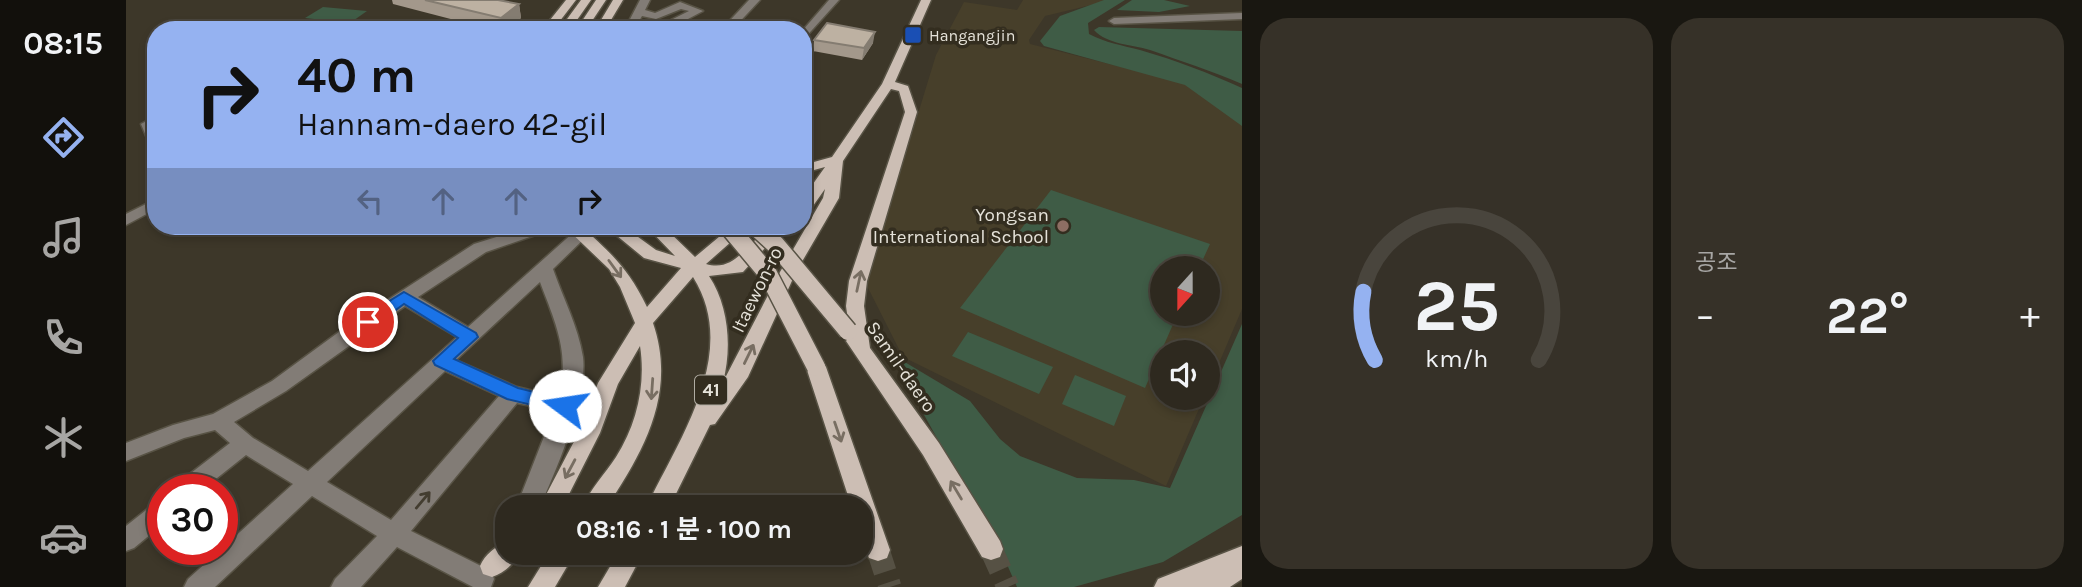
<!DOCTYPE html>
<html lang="ko">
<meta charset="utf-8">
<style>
:root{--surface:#2e291f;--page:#363128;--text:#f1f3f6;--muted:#a7a6a4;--line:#49453d;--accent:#95b2f1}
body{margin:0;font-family:Karla,"Noto Sans KR",sans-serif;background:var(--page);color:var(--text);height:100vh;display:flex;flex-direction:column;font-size:26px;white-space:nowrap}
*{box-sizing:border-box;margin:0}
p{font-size:23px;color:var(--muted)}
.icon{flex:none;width:38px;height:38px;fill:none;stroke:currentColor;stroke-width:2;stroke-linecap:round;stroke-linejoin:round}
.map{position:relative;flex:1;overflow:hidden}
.side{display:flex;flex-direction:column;gap:18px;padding:18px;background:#191711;width:840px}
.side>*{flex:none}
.hud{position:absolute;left:21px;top:21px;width:665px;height:214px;border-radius:28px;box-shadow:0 4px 10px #0003,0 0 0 2px var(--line);background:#95b2f1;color:#111;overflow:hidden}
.needle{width:46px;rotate:201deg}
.tools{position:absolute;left:1024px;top:256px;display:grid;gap:14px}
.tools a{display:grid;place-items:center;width:70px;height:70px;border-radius:50%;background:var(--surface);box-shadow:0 4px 10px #0003,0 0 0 2px var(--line);font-size:35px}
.speed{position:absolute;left:21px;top:474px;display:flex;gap:14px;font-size:35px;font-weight:700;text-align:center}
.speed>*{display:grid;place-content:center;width:91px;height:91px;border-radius:50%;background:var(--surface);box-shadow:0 4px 10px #0003,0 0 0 2px var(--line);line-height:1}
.speed .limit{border:10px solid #d22;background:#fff;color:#111}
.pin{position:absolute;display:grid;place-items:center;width:60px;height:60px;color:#fff;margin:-30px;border:4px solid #fff;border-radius:50%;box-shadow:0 2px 7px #0007}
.me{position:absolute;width:77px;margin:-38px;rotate:284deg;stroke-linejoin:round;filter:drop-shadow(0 0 5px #0008)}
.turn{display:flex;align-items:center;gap:24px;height:147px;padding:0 35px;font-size:32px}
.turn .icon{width:91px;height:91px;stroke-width:2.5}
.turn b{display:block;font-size:49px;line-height:60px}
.lanes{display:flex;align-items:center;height:66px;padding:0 35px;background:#0003;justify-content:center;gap:35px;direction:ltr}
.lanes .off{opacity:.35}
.big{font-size:52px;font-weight:700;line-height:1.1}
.side .card{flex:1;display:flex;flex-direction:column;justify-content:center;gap:10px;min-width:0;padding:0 24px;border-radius:28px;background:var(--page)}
.side .dial{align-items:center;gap:0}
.dial svg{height:182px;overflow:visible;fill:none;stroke:var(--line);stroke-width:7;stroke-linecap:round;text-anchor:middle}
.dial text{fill:var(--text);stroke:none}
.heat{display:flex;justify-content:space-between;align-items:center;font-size:38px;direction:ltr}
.side .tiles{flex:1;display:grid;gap:18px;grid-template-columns:repeat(2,1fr)}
.trip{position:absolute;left:369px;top:495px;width:378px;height:70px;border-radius:28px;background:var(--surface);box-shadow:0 4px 10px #0003,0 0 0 2px var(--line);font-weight:700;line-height:70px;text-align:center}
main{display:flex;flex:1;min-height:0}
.tabs{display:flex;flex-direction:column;width:126px;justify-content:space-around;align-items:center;background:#12100c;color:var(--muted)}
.tabs .icon{width:49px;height:49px}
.tabs .selected{color:var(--accent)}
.tabs b{font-size:32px;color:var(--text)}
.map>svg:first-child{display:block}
.built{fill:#473f2a;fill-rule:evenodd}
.green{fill:#3f5c46}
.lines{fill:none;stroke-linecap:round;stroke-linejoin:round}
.major-tunnel{stroke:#565144;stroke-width:23;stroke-dasharray:23 11;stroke-linecap:butt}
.minor-casing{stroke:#585345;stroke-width:3}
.major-casing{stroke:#585345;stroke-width:3}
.minor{fill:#827c76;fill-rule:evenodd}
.major{fill:#ccbeb4;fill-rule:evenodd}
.major-bridge-casing{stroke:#585345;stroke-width:21;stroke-linecap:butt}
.major-bridge{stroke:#ccbeb4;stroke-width:18}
.wall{fill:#a3988b}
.shaded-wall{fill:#847c71}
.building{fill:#bdb1a2;stroke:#847c71;stroke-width:2}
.oneway{stroke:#786e62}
.oneway2{stroke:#433d30}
.route{fill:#1a73e8;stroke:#114b97;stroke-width:2}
.transit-dot{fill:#1a4fb4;stroke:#332d1f;stroke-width:2.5}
.education-dot{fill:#8d6e63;stroke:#332d1f;stroke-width:2.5}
.labels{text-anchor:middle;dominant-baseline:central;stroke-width:7;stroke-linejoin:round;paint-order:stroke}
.far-poi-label{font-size:16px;fill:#e6e3da;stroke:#332d1f;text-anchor:start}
.shield{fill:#332d1f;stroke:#b0aca2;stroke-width:2}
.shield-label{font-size:18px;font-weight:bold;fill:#e6e3da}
.poi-label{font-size:19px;fill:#e6e3da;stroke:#332d1f;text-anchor:end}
.street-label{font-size:19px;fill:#e6e3da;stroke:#332d1f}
</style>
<main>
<nav class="tabs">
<b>08:15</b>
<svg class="icon selected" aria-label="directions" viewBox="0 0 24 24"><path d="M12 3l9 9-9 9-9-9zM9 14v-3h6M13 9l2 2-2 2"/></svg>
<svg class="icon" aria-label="music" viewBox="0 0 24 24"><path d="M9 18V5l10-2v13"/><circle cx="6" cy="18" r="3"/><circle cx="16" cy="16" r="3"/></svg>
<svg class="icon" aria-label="phone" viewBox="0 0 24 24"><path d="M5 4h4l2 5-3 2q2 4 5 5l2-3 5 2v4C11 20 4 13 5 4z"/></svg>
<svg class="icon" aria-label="climate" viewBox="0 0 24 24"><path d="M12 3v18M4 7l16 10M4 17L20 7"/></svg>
<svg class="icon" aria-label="car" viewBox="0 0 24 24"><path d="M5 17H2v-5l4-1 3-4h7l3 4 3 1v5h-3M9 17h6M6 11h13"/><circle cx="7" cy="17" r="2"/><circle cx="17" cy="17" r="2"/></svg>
</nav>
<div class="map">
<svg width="1116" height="587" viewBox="0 0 1116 587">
<rect width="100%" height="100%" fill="#3d3729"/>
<path class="built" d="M897,0H986L919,16L903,40L904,44L1063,84L1116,122V309L1082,389V352H1036V397H1078L1040,486L777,357L740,284L810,55L838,2L891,10ZM1036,268H1082V313H1036Z"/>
<g class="green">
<path d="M978,0H999L962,23L963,34C980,43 995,45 1014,50C1049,60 1083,73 1116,88V126L1059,85L918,46L914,41L934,16Z"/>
<path d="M1006,0H1038L1064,6L1033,12L991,10Z"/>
<path d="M197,7L241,11L224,23L179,18Z"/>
<path d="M973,27L1116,31V84C1086,71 1055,61 1024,50C1005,44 982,45 968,30Z"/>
<path d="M925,190L1084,244L1073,268H1036V313H1052L1019,388L834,308Z"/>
<path d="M1116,324V515L1037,562L948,587H891L879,560L768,361H777L844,401L874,439L894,456L951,478L1008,480L1044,488Z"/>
<path d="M842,332L927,367L913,394L826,356Z"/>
<path d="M949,375L1000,396L988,426L936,404Z"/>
</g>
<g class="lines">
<g class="major-tunnel">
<path d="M865,549L882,587"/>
<path d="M752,550L764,587"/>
</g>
<g class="minor-casing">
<g id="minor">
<path d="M514,0H524L519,10L529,13L554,2L577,11L547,27L550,30L502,27L501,25ZM555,9L563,11L535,25L512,23L516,16L530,19Z"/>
<path d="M623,0H634L606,30H595Z"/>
<path d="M703,0H713L677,40V30Z"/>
<path d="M1116,13V19L988,24L983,21L988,18Z"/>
<path d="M30,116V147L23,143L15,124Z"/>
<path d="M30,199V209L0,225V214Z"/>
<path d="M250,226H274C268,233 252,237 243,234L241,231Z"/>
<path d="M406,226H429L427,229L360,252L292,297L342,327L449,231H461L463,234L427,269C437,298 452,326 457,357C462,395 430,472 413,508H390L428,411L391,403L285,531L365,571L368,579L365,587H347L271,547L235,587H205L209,579L251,536L186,496L89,587H58L62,579L167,484L120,455L76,490H49L52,483L104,443L89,430L58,438L0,461V443L47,425L87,414L146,381L217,329L348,244ZM414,282C429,322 444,352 433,397L391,387L330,360ZM279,306L331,337L182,471L127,438L108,422L160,391ZM319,371L373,396L265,520L201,482Z"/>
<path d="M37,500V524L8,548L0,551V526L29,503Z"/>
</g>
</g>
<g class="major-casing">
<g id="major">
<path d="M440,0H450L427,30H416Z"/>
<path d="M455,0H465L444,30H433Z"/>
<path d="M470,0H480L460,30H450Z"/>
<path d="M487,0H497L479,30H469Z"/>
<path d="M795,0H805L769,82L782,86L791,112L741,281L738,306L744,348L813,443L874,541L877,549L874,557L865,560L856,557L797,455L720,341L724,336L720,306L723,281L779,112L773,91L765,89L717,161L713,198L670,272L622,377L589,424L584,425L543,508H520C552,440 615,353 567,277L527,323C551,393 518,451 480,508H456C464,489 479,474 490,457C511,424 520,384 514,346L492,384L474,433L436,508H413L453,432L472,383L509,323L494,287L483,269L438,226H455C486,254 502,268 521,307L555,268L518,258L479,226H497L530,250L549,256L520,226H537L569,257L606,226H623L580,264C614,274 623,233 652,226C656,225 664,226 669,226L640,247L617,272L583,276C603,306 606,348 597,382L654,272L697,198L699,189L682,213L677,215V198L699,167L677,173V165L706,157L756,84Z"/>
<path d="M690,360L697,362L700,367L764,550L761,558L752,561L743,558C736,541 735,526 735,508H726L680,367L683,362Z"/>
<path d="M382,541V553H394C388,564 378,573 366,577L357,574L354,566C359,554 370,546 382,541Z"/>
<path d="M1116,546V579L1104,587H1028L1032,579Z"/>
<path d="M423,553H449L429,587H402Z"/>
<path d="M492,553H517L499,587H472Z"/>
</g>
</g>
<use href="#minor" class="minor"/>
<use href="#major" class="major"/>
<g class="major-bridge-casing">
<g id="major-bridge">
<path d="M602,226L642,274L690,367"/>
<path d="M629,226L650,245L722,331"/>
</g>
</g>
<use href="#major-bridge" class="major-bridge"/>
</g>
<g class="wall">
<path d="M266,0H372L393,4L395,18L380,30H367L267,4Z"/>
<path d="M688,40L747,43L736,60L687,51Z"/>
</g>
<g class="shaded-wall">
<path d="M393,4L395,18L380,30H377L375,18Z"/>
<path d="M749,32L747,43L736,60L738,48Z"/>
<path d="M687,52L686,63L677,76V67Z"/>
</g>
<g class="building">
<path d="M299,0H372L393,4L375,18Z"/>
<path d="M701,23L749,32L738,48L688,40Z"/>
<path d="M677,50L687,52L677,67Z"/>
</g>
<defs><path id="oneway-shaft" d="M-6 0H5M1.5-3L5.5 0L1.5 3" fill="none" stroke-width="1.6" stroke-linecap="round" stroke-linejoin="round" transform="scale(1.75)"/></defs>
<g class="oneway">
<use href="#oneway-shaft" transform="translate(489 269) rotate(54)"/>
<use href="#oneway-shaft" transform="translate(733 281) rotate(-78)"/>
<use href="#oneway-shaft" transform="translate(623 354) rotate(-64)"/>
<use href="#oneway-shaft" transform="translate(526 389) rotate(94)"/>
<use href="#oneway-shaft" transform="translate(712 432) rotate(71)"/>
<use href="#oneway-shaft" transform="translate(444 469) rotate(118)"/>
<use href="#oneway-shaft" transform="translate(830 490) rotate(-121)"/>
</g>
<use class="oneway2" href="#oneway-shaft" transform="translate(297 500) rotate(-50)"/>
<path class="route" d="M278,292L350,333L352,337L328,359L392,388L445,401L448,406L445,411L439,413L381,399L309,365L307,361L332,338L278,304L248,326H236L234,322L236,318Z"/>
<rect class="transit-dot" x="778" y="26" width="18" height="18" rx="3.5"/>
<circle class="education-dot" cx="937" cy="226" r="7"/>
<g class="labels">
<g class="far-poi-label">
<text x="803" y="35">Hangangjin</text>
</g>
<rect class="shield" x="569" y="375.5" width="32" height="29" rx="5"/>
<g class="shield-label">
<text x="585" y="390">41</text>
</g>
<g class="poi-label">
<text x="923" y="215">Yongsan<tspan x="923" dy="22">International School</tspan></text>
</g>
<g class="street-label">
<text transform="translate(631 290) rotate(-64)">Itaewon-ro</text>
<text transform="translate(775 367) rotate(55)">Samil-daero</text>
</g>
</g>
</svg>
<div class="tools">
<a><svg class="needle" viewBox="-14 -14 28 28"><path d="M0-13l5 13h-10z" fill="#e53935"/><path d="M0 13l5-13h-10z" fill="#a7a6a4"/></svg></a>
<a><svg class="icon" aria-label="sound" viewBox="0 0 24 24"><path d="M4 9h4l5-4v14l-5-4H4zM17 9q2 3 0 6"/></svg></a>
</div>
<div class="speed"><div class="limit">30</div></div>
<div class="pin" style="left:242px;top:322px;background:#d93025"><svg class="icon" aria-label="arrive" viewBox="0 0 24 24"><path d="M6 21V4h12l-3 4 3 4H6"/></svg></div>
<svg class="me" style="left:439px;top:406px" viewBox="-20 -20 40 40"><circle r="19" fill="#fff"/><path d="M0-13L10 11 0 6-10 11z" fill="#1a73e8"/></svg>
<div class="trip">08:16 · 1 분 · 100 m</div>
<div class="hud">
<div class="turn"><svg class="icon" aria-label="right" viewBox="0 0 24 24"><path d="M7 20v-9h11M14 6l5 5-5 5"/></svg><div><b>40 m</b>Hannam-daero 42-gil</div></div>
<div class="lanes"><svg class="icon off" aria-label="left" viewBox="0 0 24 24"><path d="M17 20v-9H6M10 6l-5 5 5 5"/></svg><svg class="icon off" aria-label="ahead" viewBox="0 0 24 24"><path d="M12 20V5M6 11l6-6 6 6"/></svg><svg class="icon off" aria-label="ahead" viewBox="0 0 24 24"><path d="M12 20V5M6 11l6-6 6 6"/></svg><svg class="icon" aria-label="right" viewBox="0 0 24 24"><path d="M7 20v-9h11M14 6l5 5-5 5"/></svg></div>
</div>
</div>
<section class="side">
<div class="tiles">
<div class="card dial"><svg viewBox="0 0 100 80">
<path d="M14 69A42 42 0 1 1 86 69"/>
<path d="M14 69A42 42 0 0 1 9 39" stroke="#95b2f1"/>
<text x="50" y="56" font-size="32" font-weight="700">25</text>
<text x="50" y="72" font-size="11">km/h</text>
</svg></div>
<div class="card"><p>공조</p>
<div class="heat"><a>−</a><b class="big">22°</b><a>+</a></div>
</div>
</div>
</section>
</main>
